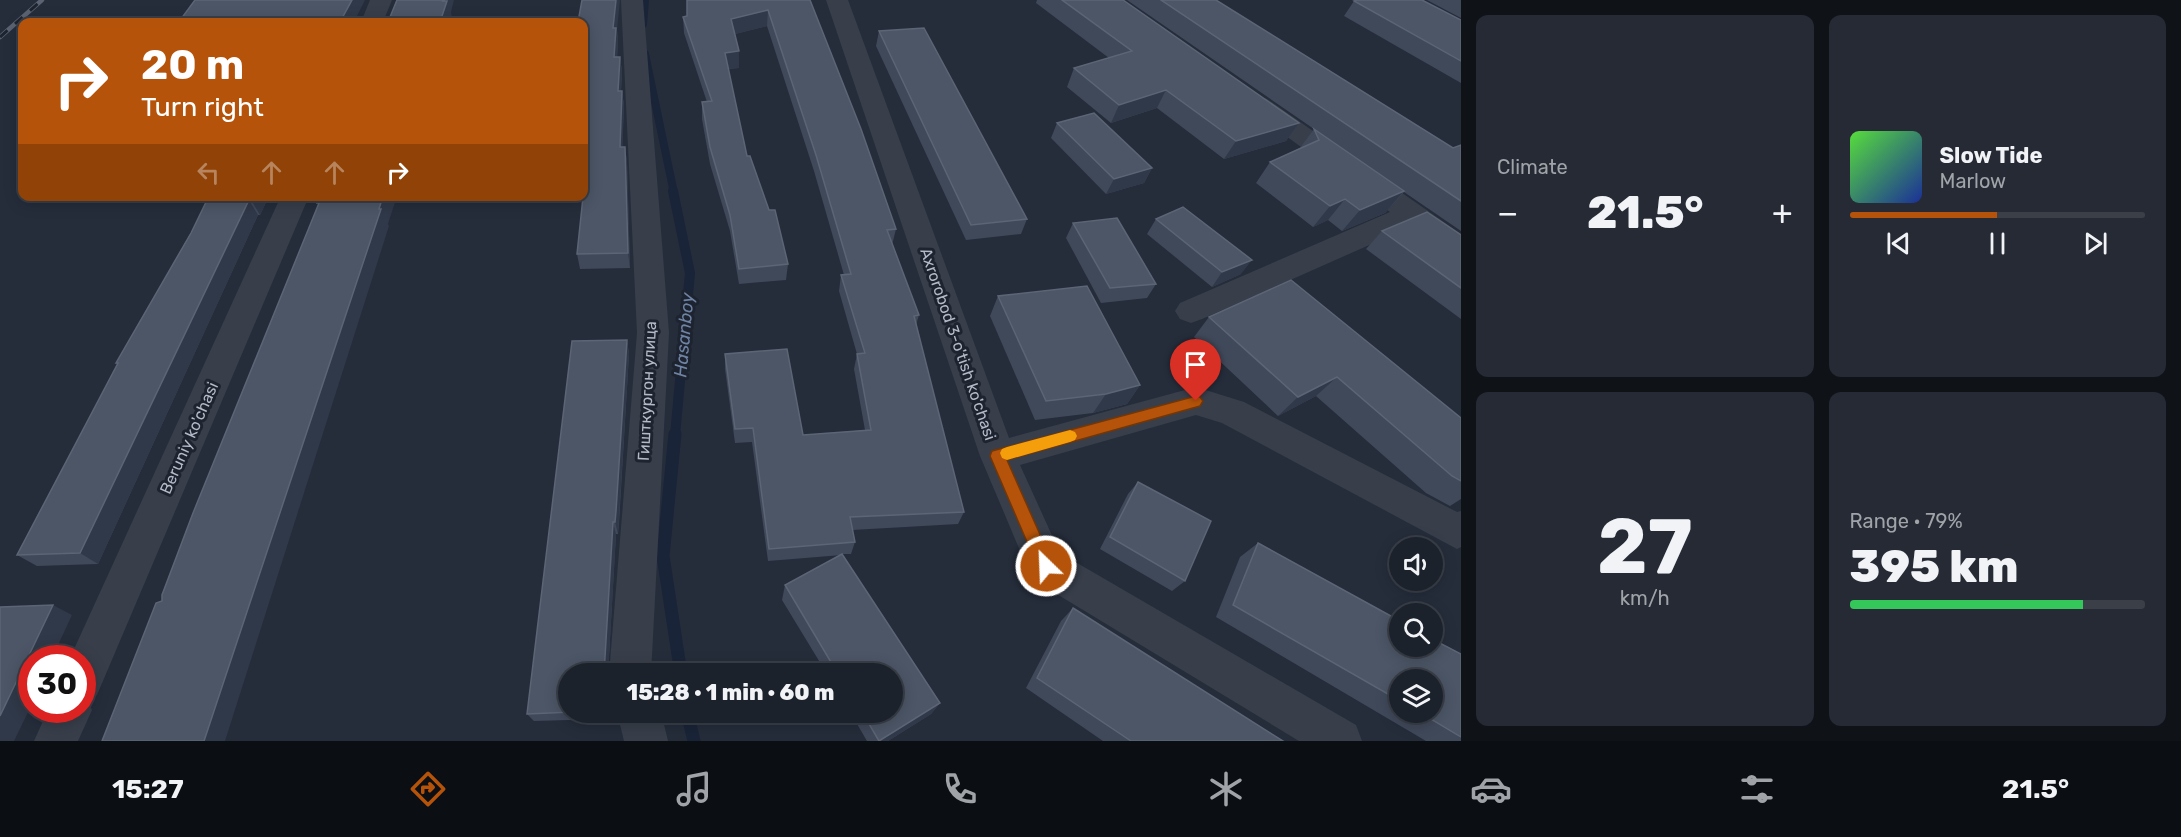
<!DOCTYPE html>
<meta charset="utf-8">
<style>
:root{--surface:#1c222c;--page:#252a34;--text:#f1f3f6;--muted:#a0a4a9;--line:#3a3f48;--accent:#b45309}
body{margin:0;font-family:Rubik,sans-serif;background:var(--page);color:var(--text);height:100vh;display:flex;flex-direction:column;font-size:22px;white-space:nowrap}
*{box-sizing:border-box;margin:0}
p{font-size:20px;color:var(--muted)}
.icon{flex:none;width:33px;height:33px;fill:none;stroke:currentColor;stroke-width:2;stroke-linecap:round;stroke-linejoin:round}
.map{position:relative;flex:1;overflow:hidden}
.drawer{display:flex;flex-direction:column;gap:15px;padding:15px;background:#0f1318;width:720px}
.drawer>*{flex:none}
.hud{position:absolute;left:18px;top:18px;width:570px;height:183px;border-radius:12px;box-shadow:0 3px 15px #0003,0 0 0 2px var(--line);background:#b45309;color:#fff;overflow:hidden}
.controls{position:absolute;left:1389px;top:537px;display:grid;gap:12px}
.controls a{display:grid;place-items:center;width:54px;height:54px;border-radius:50%;background:var(--surface);box-shadow:0 3px 15px #0003,0 0 0 2px var(--line);font-size:30px}
.speed{position:absolute;left:18px;top:645px;display:flex;gap:12px;font-size:30px;font-weight:700;text-align:center}
.speed>*{display:grid;place-content:center;width:78px;height:78px;border-radius:50%;background:var(--surface);box-shadow:0 3px 15px #0003,0 0 0 2px var(--line);line-height:1}
.speed .limit{border:9px solid #d22;background:#fff;color:#111}
.pin{position:absolute;display:grid;place-items:center;width:51px;height:51px;color:#fff;margin:-62px -26px;border-radius:50% 50% 50% 0;rotate:-45deg;box-shadow:0 0 6px #0007}
.pin .icon{rotate:45deg}
.me{position:absolute;width:66px;margin:-33px;rotate:336deg;stroke-linejoin:round;filter:drop-shadow(0 0 4px #0008)}
.turn{display:flex;align-items:center;gap:21px;height:126px;padding:0 24px;font-size:27px}
.turn .icon{width:78px;height:78px;stroke-width:2.5}
.turn b{display:block;font-size:42px;line-height:51px}
.lanes{display:flex;align-items:center;height:57px;padding:0 24px;background:#0003;justify-content:center;gap:30px;direction:ltr}
.lanes .off{opacity:.35}
.big{font-size:45px;font-weight:800;line-height:1.1}
.drawer .tile{flex:1;display:flex;flex-direction:column;justify-content:center;gap:9px;min-width:0;padding:0 21px;border-radius:12px;background:var(--page)}
.drawer .dial{align-items:center;gap:0}
.dial b{font-size:78px;line-height:1}
.song{display:flex;align-items:center;gap:18px}
.cover{width:72px;height:72px;border-radius:9px;background:linear-gradient(135deg,hsl(110 70% 55%),hsl(230 70% 35%))}
.played{height:6px;border-radius:3px;background:linear-gradient(90deg,var(--accent) 50%,var(--line) 50%)}
.keys{display:flex;justify-content:space-around;direction:ltr}
.heat{display:flex;justify-content:space-between;align-items:center;font-size:33px;direction:ltr}
.charge{height:9px;border-radius:4px;background:linear-gradient(90deg,#34c759 79%,var(--line) 0)}
.drawer .tiles{flex:1;display:grid;gap:15px;grid-template-columns:repeat(2,1fr)}
.trip{position:absolute;left:558px;top:663px;width:345px;height:60px;border-radius:30px;background:var(--surface);box-shadow:0 3px 15px #0003,0 0 0 2px var(--line);font-weight:800;line-height:60px;text-align:center}
.dock{display:flex;height:96px;justify-content:space-around;align-items:center;background:#0b0e12;color:var(--muted)}
.dock .icon{width:42px;height:42px}
.dock .selected{color:var(--accent)}
.dock b{font-size:27px;color:var(--text)}
main{display:flex;flex:1;min-height:0}
.map>svg:first-child{display:block}
.lines{fill:none;stroke-linecap:round;stroke-linejoin:round}
.stream-far2{stroke:#192438;stroke-width:8}
.stream-far1{stroke:#192438;stroke-width:10}
.stream{stroke:#192438;stroke-width:13}
.minor{fill:#383f4b;fill-rule:evenodd}
.rail-casing{stroke:#5b6372;stroke-width:4.5}
.rail{stroke:#1d2430;stroke-width:3;stroke-dasharray:10;stroke-linecap:butt}
.wall{fill:#40495a;fill-rule:evenodd}
.shaded-wall{fill:#303949}
.building{fill:#4c5666;stroke:#5c6575;stroke-width:1.5}
.route{fill:#b45309;stroke:#753606;stroke-width:1.5}
.slow{fill:#f59e0b}
.labels{text-anchor:middle;dominant-baseline:central;stroke-width:6;stroke-linejoin:round;paint-order:stroke}
.street-label{font-size:16px;fill:#b4bac7;stroke:#1d2430}
.water-label{font-size:18px;font-style:italic;fill:#6f83a4;stroke:#1d2430}
</style>
<main>
<div class="map">
<svg width="1461" height="741" viewBox="0 0 1461 741">
<rect width="100%" height="100%" fill="#252d3b"/>
<g class="lines">
<g class="stream-far2">
<path d="M643,24L645,0"/>
<path d="M645,54L674,193"/>
</g>
<path class="stream-far1" d="M673,191L690,273L675,435"/>
<g class="stream">
<path d="M675,434L663,556L681,674"/>
<path d="M687,712L694,741"/>
</g>
<g class="minor">
<path d="M370,0H392L383,22H361Z"/>
<path d="M621,0H643L669,333L651,674H609L637,333Z"/>
<path d="M826,0H848L1009,438L1196,387L1244,402L1457,512L1461,511V547L1457,549L1222,423L1196,415L1020,465L1060,553L1356,725L1362,741H1299L1032,579L980,456Z"/>
<path d="M1258,96L1267,99L1461,234V260L1451,256L1410,227L1202,319L1191,323L1180,319L1175,311L1180,303L1390,212L1249,109L1245,104L1249,99Z"/>
<path d="M281,196H309L97,695L87,699L92,710L78,741H34L48,710H82V658H70Z"/>
<path d="M617,712H661L668,741H624Z"/>
</g>
<g class="rail-casing">
<path id="rail" d="M0,37L42,0"/>
</g>
<use href="#rail" class="rail"/>
</g>
<g class="wall">
<path d="M810,0L896,229L892,245L919,315L916,325L964,512L958,524L852,530L855,542L851,554H842L940,703L931,714L888,741H867L850,712H892V674H827L782,600L785,585L842,555L768,561L752,442L735,443L725,369V354L803,435L865,430L854,369L857,354L839,291L841,275H844L814,171L767,26L735,34L739,51V68L728,69L747,156L788,264L786,280L739,284L730,231L710,164L702,119V102H707L684,33L683,17Z"/>
<path d="M1037,0H1123L1299,123L1286,141L1224,159L1157,108L1111,123L1067,87L1074,68L1109,58L1036,3Z"/>
<path d="M1127,0H1216L1453,148L1461,145V231L1404,192L1385,213L1342,231L1328,220L1313,227L1256,183L1270,162L1300,148L1314,129Z"/>
<path d="M1427,0H1461V18Z"/>
<path d="M1354,1L1461,20V83L1344,16Z"/>
<path d="M584,22L617,30L618,43L617,57H620L622,72L621,91H622L624,106L622,147H625L627,162L630,268L580,269L577,254L584,191V161L587,134H584Z"/>
<path d="M879,31L1027,219L1021,234L966,240L876,46Z"/>
<path d="M1057,123L1152,168L1144,183L1106,194L1051,138Z"/>
<path d="M209,196H269L260,215H258L98,564L37,566L17,555L118,364L116,363L191,233Z"/>
<path d="M1156,219L1241,274L1212,287L1147,234Z"/>
<path d="M1073,223L1156,284L1147,298L1101,303L1066,238Z"/>
<path d="M1382,231L1461,235V319L1366,249Z"/>
<path d="M998,296L1140,385L1127,404L1093,413L1035,420L990,316Z"/>
<path d="M1209,317L1461,418V499L1450,506L1426,493L1316,396L1278,416L1194,337Z"/>
<path d="M627,340L629,354L619,523L618,534H616L608,674H568V712H606L605,719L534,721L527,714Z"/>
<path d="M1138,482L1185,581L1172,591L1100,549L1128,494Z"/>
<path d="M1258,543L1461,654V741H1426L1216,617L1240,557ZM1400,680L1432,712H1400Z"/>
<path d="M1073,608L1283,741H1103L1026,688L1061,621Z"/>
</g>
<g class="shaded-wall">
<path d="M352,0H365L354,22H340Z"/>
<path d="M444,0H454L451,12L452,18L451,22H440Z"/>
<path d="M616,0H620L617,30L618,43L616,72L614,57L613,28Z"/>
<path d="M768,10L767,26L731,35V19Z"/>
<path d="M739,51V68L725,69V53Z"/>
<path d="M620,57L622,72L620,106L618,91Z"/>
<path d="M1166,90L1157,108L1111,123L1119,105Z"/>
<path d="M622,91L624,106L622,162L620,147Z"/>
<path d="M1299,123L1286,141L1224,159L1236,141Z"/>
<path d="M625,147L627,162L630,268L628,253Z"/>
<path d="M1152,168L1144,183L1106,194L1114,179Z"/>
<path d="M1404,191L1385,213L1342,231L1360,210Z"/>
<path d="M252,196H269L260,215L251,200Z"/>
<path d="M383,196H397L388,224L389,226L225,741H204Z"/>
<path d="M1345,199L1328,220L1313,227L1330,206Z"/>
<path d="M249,200L258,215L98,564L80,553Z"/>
<path d="M1252,260L1241,274L1212,287L1222,272Z"/>
<path d="M627,340L629,354L618,534L615,522Z"/>
<path d="M1337,377L1316,396L1278,416L1298,397Z"/>
<path d="M1140,385L1127,404L1093,413L1106,394Z"/>
<path d="M613,522L616,534L608,674H604Z"/>
<path d="M53,605L72,615L52,658H32V704L14,741H0V716Z"/>
<path d="M940,703L931,714L888,741H879Z"/>
<path d="M602,712H606L605,719Z"/>
</g>
<g class="building">
<path d="M195,0H352L340,22H174L177,19H181Z"/>
<path d="M397,0H444L443,1H447L440,22H388Z"/>
<path d="M582,0H616L613,28H616L614,57H620L618,91H622L620,147H625L628,253L577,254L585,178H584V161L589,118L584,119V22H578Z"/>
<path d="M687,0H810L861,129L896,229L887,230L919,315L914,316L964,512L850,517L855,542L769,549L753,428L735,429L725,354L787,349L803,435L871,430L857,354L865,353L841,275L851,274L816,155L768,10L731,19L739,51L725,53L747,156H750L769,210H775L788,264L739,269L730,215L710,147L702,102L712,101L683,17L687,16Z"/>
<path d="M1062,0H1123L1299,123L1236,141L1166,90L1119,105L1074,68L1132,51Z"/>
<path d="M1161,0H1216L1453,148L1461,145V201Z"/>
<path d="M1357,0H1422L1461,20V61L1354,1Z"/>
<path d="M924,28L1027,219L971,225L879,31Z"/>
<path d="M1094,113L1152,168L1114,179L1057,123Z"/>
<path d="M1314,129L1404,191L1360,210L1345,199L1330,206L1270,162L1319,140Z"/>
<path d="M209,196H252L251,200H249L80,553L17,555L118,363H116L191,233Z"/>
<path d="M319,196H383L379,209H381L204,741H102L156,603L162,601V595L193,513L319,203H317Z"/>
<path d="M1183,207L1252,260L1222,272L1156,219Z"/>
<path d="M1427,212L1461,235V288L1382,231Z"/>
<path d="M1117,218L1156,284L1110,288L1073,223Z"/>
<path d="M1291,280L1461,418V481L1452,476L1337,377L1298,397L1209,317Z"/>
<path d="M1087,286L1140,385L1106,394L1046,401L998,296Z"/>
<path d="M627,340L616,511L615,522H613L604,674H568V712H573L527,714L572,341Z"/>
<path d="M1138,482L1211,521L1185,581L1110,537Z"/>
<path d="M1258,543L1400,621V646H1432V639L1461,654V737L1419,712H1432V680H1400V701L1233,605Z"/>
<path d="M842,554L940,703L879,741L862,712H892V674H838L785,585Z"/>
<path d="M53,605L0,716V607Z"/>
<path d="M1073,608L1283,741H1131L1037,678Z"/>
</g>
<path class="route" d="M1196,396L1200,397L1203,401L1200,406L1007,460L1054,566L1052,572L1046,574L1040,572L990,456L992,451Z"/>
<path class="slow" d="M1070,430L1075,432L1077,436L1075,440L1070,442L1007,460L1002,458L1000,453L1002,449L1007,447Z"/>
<g class="labels">
<g class="street-label">
<text transform="translate(958 344) rotate(71)">Axrorobod 3-o'tish ko'chasi</text>
<text transform="translate(647 391) rotate(-87)">Гишткургон улица</text>
<text transform="translate(189 438) rotate(-66)">Beruniy ko'chasi</text>
</g>
<g class="water-label">
<text transform="translate(684 335) rotate(-85)">Hasanboy</text>
</g>
</g>
</svg>
<div class="controls">
<a><svg class="icon" aria-label="sound" viewBox="0 0 24 24"><path d="M4 9h4l5-4v14l-5-4H4zM17 9q2 3 0 6"/></svg></a>
<a><svg class="icon" aria-label="search" viewBox="0 0 24 24"><circle cx="10" cy="10" r="6"/><path d="M15 15l6 6"/></svg></a>
<a><svg class="icon" aria-label="layers" viewBox="0 0 24 24"><path d="M12 4l9 5-9 5-9-5zM3 14l9 5 9-5"/></svg></a>
</div>
<div class="speed"><div class="limit">30</div></div>
<div class="pin" style="left:1196px;top:401px;background:#d93025"><svg class="icon" aria-label="arrive" viewBox="0 0 24 24"><path d="M6 21V4h12l-3 4 3 4H6"/></svg></div>
<svg class="me" style="left:1046px;top:566px" viewBox="-20 -20 40 40"><circle r="17" fill="#b45309" stroke="#fff" stroke-width="3"/><path d="M0-11L8 9 0 5-8 9z" fill="#fff"/></svg>
<div class="trip">15:28 · 1 min · 60 m</div>
<div class="hud">
<div class="turn"><svg class="icon" aria-label="right" viewBox="0 0 24 24"><path d="M7 20v-9h11M14 6l5 5-5 5"/></svg><div><b>20 m</b>Turn right</div></div>
<div class="lanes"><svg class="icon off" aria-label="left" viewBox="0 0 24 24"><path d="M17 20v-9H6M10 6l-5 5 5 5"/></svg><svg class="icon off" aria-label="ahead" viewBox="0 0 24 24"><path d="M12 20V5M6 11l6-6 6 6"/></svg><svg class="icon off" aria-label="ahead" viewBox="0 0 24 24"><path d="M12 20V5M6 11l6-6 6 6"/></svg><svg class="icon" aria-label="right" viewBox="0 0 24 24"><path d="M7 20v-9h11M14 6l5 5-5 5"/></svg></div>
</div>
</div>
<section class="drawer">
<div class="tiles">
<div class="tile"><p>Climate</p>
<div class="heat"><a>−</a><b class="big">21.5°</b><a>+</a></div>
</div>
<div class="tile">
<div class="song"><i class="cover"></i><div><b>Slow Tide</b><p>Marlow</p></div></div>
<div class="played"></div>
<div class="keys"><svg class="icon" aria-label="previous" viewBox="0 0 24 24"><path d="M18 5L8 12l10 7zM5 5v14"/></svg><svg class="icon" aria-label="pause" viewBox="0 0 24 24"><path d="M8 5v14M16 5v14"/></svg><svg class="icon" aria-label="next" viewBox="0 0 24 24"><path d="M6 5l10 7-10 7zM19 5v14"/></svg></div>
</div>
<div class="tile dial"><b>27</b><p>km/h</p></div>
<div class="tile"><p>Range · 79%</p><b class="big">395 km</b><div class="charge"></div></div>
</div>
</section>
</main>
<nav class="dock">
<b>15:27</b>
<svg class="icon selected" aria-label="directions" viewBox="0 0 24 24"><path d="M12 3l9 9-9 9-9-9zM9 14v-3h6M13 9l2 2-2 2"/></svg>
<svg class="icon" aria-label="music" viewBox="0 0 24 24"><path d="M9 18V5l10-2v13"/><circle cx="6" cy="18" r="3"/><circle cx="16" cy="16" r="3"/></svg>
<svg class="icon" aria-label="phone" viewBox="0 0 24 24"><path d="M5 4h4l2 5-3 2q2 4 5 5l2-3 5 2v4C11 20 4 13 5 4z"/></svg>
<svg class="icon" aria-label="climate" viewBox="0 0 24 24"><path d="M12 3v18M4 7l16 10M4 17L20 7"/></svg>
<svg class="icon" aria-label="car" viewBox="0 0 24 24"><path d="M5 17H2v-5l4-1 3-4h7l3 4 3 1v5h-3M9 17h6M6 11h13"/><circle cx="7" cy="17" r="2"/><circle cx="17" cy="17" r="2"/></svg>
<svg class="icon" aria-label="filters" viewBox="0 0 24 24"><path d="M4 7h16M4 17h16"/><circle cx="9" cy="7" r="2"/><circle cx="15" cy="17" r="2"/></svg>
<b>21.5°</b>
</nav>
